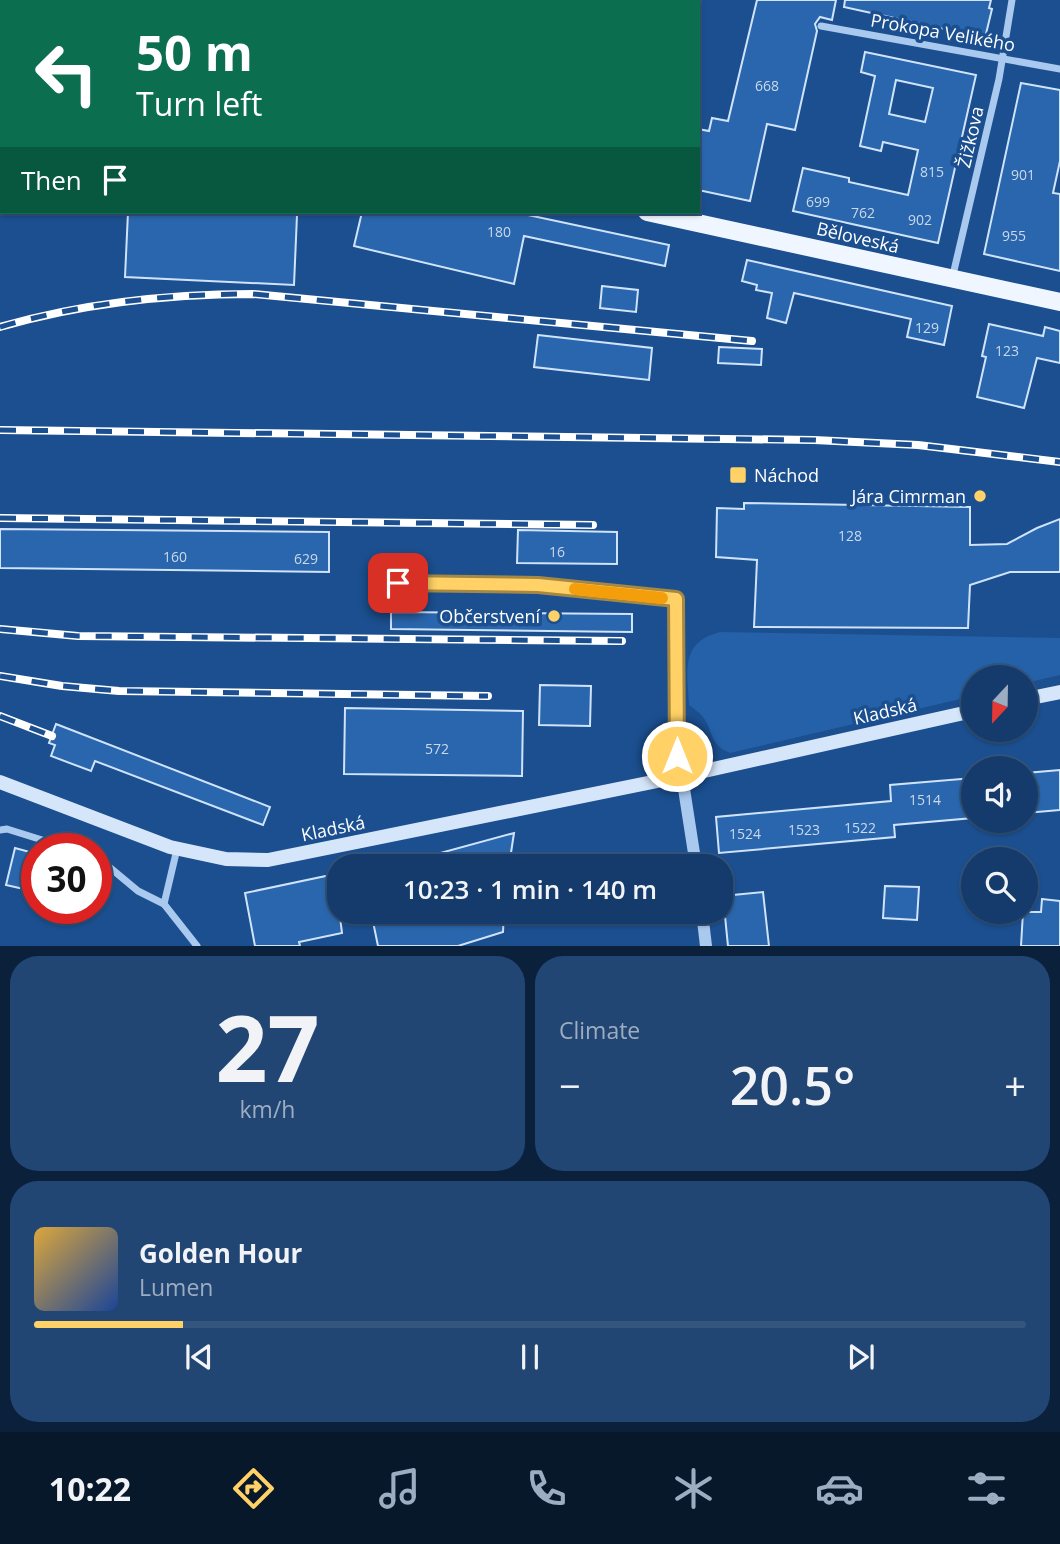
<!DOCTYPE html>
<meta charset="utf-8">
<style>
:root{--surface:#143b6b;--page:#214673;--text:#f1f3f6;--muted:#9dadc1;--line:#33557e;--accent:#ffd166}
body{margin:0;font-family:"Open Sans",sans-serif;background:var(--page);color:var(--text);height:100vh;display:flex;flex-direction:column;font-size:26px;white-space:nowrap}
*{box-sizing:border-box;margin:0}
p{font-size:23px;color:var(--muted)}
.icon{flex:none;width:38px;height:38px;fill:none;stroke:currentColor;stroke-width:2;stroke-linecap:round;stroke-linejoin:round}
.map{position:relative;height:946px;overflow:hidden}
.sheet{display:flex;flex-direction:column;gap:10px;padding:10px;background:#0b203b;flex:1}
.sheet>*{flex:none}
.guide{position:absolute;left:0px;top:0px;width:700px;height:214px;box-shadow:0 2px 5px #0004,0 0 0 2px var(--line);background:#0b6e4f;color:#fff;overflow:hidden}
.needle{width:46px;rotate:202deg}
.tools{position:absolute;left:961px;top:665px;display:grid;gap:14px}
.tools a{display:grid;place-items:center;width:77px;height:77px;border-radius:50%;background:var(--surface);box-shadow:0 2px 5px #0004,0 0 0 2px var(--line);font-size:35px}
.speed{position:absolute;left:21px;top:833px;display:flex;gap:14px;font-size:35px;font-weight:700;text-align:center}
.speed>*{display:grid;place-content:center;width:91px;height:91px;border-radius:50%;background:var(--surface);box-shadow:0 2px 5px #0004,0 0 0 2px var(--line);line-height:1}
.speed .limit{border:10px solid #d22;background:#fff;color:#111}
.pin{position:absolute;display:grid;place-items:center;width:60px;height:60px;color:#fff;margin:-30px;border-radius:14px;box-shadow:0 4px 10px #0006}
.me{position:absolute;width:77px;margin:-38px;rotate:0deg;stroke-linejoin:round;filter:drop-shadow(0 0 5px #0008)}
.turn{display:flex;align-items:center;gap:24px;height:147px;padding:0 21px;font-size:32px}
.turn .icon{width:91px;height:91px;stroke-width:2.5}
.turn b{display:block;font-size:49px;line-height:60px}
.then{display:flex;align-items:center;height:66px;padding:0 21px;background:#0003;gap:14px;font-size:26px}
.big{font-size:52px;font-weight:600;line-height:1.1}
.sheet .tile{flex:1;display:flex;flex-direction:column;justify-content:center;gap:10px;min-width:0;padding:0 24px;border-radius:28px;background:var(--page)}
.sheet .dial{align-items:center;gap:0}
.dial b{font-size:91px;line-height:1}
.song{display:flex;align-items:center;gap:21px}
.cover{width:84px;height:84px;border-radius:10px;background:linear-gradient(135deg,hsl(40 70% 55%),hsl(220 70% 35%))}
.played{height:7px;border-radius:4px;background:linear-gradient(90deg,var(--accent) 15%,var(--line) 15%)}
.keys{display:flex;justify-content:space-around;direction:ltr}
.heat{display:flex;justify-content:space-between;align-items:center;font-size:38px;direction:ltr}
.sheet .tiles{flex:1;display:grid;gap:10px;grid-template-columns:1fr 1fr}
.tile:last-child{grid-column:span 2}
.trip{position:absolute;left:327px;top:854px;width:406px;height:70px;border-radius:28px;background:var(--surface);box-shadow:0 2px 5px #0004,0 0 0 2px var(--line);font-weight:600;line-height:70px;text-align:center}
.menu{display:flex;height:112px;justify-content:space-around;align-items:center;background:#08182b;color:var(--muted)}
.menu .icon{width:49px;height:49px}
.menu .on{color:var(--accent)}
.menu b{font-size:32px;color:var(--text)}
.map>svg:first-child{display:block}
.green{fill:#2461a8}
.building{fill:#2a66ad;stroke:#cfe3fa;stroke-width:2;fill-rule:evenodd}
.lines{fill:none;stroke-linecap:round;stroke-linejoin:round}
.minor{stroke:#a9c9ee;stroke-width:7}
.tertiary{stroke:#a9c9ee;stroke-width:12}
.secondary{stroke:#d6e6fa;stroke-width:14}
.primary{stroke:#f0f6ff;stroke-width:18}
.rail-casing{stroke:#fff;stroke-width:8}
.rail{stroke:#1b4f8f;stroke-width:5;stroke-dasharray:16;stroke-linecap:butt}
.route-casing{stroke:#a68842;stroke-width:18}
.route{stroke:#ffd166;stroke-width:12}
.slow{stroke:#f59e0b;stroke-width:12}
.poi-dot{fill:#ffd166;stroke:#1b4f8f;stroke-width:2.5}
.labels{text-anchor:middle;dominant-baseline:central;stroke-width:7;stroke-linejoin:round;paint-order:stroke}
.number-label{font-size:14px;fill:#cad9ea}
.street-label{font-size:18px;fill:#fff;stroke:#1b4f8f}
.poi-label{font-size:18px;fill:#fff;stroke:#1b4f8f;text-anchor:end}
</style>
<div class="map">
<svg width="1060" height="946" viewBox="0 0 1060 946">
<rect width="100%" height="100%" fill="#1b4f8f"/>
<path class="green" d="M720,632L1060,638V675L1026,683V677H973V696L730,753C707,743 715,731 702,716C699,712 693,708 689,705C687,671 680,642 720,632Z"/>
<g class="building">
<path d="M757,0H836L832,20L820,17L815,24L817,31L795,130L767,124L750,201L698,190V129L709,131L712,118L728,121Z"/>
<path d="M845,0H991L989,8L992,9L985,38L844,7Z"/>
<path d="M865,52L976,75L938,243L793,211L803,168L849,178V182L908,195L918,150L883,142L881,151L860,146L875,76L861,72ZM896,80L933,88L925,122L889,114Z"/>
<path d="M1021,83L1060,90V161L1053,193L1060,194V271L984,254Z"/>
<path d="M128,212H225L297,215L294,285L125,277Z"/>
<path d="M362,212H529L528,215L669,245L665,266L524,236L514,284L354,246Z"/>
<path d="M747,260L952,306L944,345L907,337L911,319L794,293L786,323L767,318L772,293L756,290L757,285L742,281Z"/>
<path d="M602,286L638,290L636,312L600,308Z"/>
<path d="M989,324L1043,336L1045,327L1060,331V363L1037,358L1024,408L977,397L986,357L982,356Z"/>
<path d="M538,335L652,348L649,380L534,367Z"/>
<path d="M719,347L762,349L761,365L718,363Z"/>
<path d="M744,503L970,507V545L1007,544L1037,528L1060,519V572H1010L970,585L968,628L754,627L757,560L716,557L717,508L744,509Z"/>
<path d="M0,529L329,532V572L0,568Z"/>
<path d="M518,530L617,532V564L517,563Z"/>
<path d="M391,612L632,614V632L391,629Z"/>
<path d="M540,685L591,686L590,726L539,725Z"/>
<path d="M345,708L523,711L522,776L344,774Z"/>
<path d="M56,724L270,807L263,825L95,761L91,771L51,756L55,745L49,743Z"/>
<path d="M1060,770V810L1026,813V773Z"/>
<path d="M973,778V818L894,825L895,837L719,853L716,817L891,801L890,785Z"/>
<path d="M514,833L509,866H411V861Z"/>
<path d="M15,848L37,854V892L6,885Z"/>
<path d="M340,873V917L342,933L299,942L300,946H255L245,893Z"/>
<path d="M885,886L919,887L917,920L883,918Z"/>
<path d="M763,892L769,946H728L723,896Z"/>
<path d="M1042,899L1060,901V946H1021L1023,912H1041Z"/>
<path d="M371,912H462L464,917L486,912H504L503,932L458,946H378Z"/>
</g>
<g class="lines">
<g class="minor">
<path d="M313,0L321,2"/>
<path d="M520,2L521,0"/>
<path d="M821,26L1060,69"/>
<path d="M952,279L999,79L1012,0"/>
<path d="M398,583L538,585L676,599L677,756L682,776"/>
<path d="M0,830L7,829L71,849"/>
<path d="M96,856L138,891L164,904L177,849"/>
<path d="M164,904L197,946"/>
</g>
<g class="tertiary">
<path d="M682,776L696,866"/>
<path d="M702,912L706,946"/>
</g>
<g class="secondary">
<path d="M1026,699L1060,692"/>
<path d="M0,782L170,847L226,859L268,860L682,776L973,711"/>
</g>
<g class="primary">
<path d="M0,99L2,100"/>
<path d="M647,212L1060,302"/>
</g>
<g class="rail-casing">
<g id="rail">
<path d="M0,327C83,303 167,294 253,294L752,341"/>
<path d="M0,430L814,440L918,445L1060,462"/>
<path d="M0,518L593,525"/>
<path d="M0,629L78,636L622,641"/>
<path d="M0,676L62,686L119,691L488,696"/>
<path d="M0,716L52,736"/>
</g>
</g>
<use href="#rail" class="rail"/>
</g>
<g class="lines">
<g class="route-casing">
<path id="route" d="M398,583L538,585L676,599L677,756"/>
</g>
<use href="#route" class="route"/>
<path class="slow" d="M575,589L662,598"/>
</g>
<g class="poi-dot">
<rect x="729" y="466" width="18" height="18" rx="3.5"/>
<circle cx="980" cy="496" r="7"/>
<circle cx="554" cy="616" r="7"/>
</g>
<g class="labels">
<g class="number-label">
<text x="767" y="85">668</text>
<text x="932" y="171">815</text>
<text x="1023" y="174">901</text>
<text x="818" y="201">699</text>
<text x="863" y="212">762</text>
<text x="920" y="219">902</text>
<text x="499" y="231">180</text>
<text x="1014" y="235">955</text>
<text x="927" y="327">129</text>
<text x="1007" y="350">123</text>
<text x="850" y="535">128</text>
<text x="557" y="551">16</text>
<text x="175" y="556">160</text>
<text x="306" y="558">629</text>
<text x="437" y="748">572</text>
<text x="925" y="799">1514</text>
<text x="860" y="827">1522</text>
<text x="804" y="829">1523</text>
<text x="745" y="833">1524</text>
</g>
<g class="street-label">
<text transform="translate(943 32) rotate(10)">Prokopa Velikého</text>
<text transform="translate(970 137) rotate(-77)">Žižkova</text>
<text transform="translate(858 237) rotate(13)">Běloveská</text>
<text transform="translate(885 711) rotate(-13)">Kladská</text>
<text transform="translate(333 828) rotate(-12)">Kladská</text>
</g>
<g class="poi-label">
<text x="754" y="475" text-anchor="start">Náchod</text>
<text x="966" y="496">Jára Cimrman</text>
<text x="540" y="616">Občerstvení</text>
</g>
</g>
</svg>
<div class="tools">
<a><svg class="needle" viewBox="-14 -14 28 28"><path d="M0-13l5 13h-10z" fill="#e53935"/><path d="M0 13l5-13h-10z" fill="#9dadc1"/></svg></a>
<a><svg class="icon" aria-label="sound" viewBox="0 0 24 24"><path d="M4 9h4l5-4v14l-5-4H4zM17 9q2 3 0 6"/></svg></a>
<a><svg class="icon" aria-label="search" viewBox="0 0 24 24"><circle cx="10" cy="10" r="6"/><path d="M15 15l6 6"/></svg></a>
</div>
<div class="speed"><div class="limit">30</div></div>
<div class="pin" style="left:398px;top:583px;background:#d93025"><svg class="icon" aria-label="arrive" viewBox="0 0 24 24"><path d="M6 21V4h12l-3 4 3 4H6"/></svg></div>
<svg class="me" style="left:677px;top:756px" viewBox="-20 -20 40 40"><circle r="17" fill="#ffd166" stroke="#fff" stroke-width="3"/><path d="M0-11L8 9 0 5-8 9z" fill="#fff"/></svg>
<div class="trip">10:23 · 1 min · 140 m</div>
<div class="guide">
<div class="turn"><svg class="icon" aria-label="left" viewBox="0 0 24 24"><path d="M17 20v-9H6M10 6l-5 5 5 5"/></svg><div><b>50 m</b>Turn left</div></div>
<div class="then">Then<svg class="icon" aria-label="arrive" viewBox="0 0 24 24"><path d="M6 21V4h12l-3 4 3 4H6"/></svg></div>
</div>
</div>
<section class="sheet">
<div class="tiles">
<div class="tile dial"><b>27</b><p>km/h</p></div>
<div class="tile"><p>Climate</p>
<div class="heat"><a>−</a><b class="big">20.5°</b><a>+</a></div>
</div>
<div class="tile">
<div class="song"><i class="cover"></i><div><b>Golden Hour</b><p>Lumen</p></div></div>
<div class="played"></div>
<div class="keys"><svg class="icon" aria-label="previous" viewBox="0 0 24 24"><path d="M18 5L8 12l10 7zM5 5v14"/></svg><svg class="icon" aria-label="pause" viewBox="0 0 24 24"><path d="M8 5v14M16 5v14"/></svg><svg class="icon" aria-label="next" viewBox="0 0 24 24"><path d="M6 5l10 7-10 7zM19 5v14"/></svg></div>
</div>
</div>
</section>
<nav class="menu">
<b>10:22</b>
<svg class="icon on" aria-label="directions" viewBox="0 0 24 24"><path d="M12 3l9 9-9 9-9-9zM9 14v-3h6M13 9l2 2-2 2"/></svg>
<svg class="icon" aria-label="music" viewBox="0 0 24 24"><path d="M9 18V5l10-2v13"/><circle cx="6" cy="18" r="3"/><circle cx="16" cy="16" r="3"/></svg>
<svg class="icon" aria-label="phone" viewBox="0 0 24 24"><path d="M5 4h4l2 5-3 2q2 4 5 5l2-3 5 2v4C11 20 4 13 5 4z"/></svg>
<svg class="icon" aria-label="climate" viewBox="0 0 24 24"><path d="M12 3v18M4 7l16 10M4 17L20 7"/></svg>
<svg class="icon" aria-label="car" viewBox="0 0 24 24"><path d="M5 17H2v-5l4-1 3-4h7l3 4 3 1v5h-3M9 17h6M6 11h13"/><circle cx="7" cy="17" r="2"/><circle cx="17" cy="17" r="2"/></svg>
<svg class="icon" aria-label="filters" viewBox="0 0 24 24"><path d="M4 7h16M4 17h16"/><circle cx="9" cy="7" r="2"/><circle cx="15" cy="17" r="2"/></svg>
</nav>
